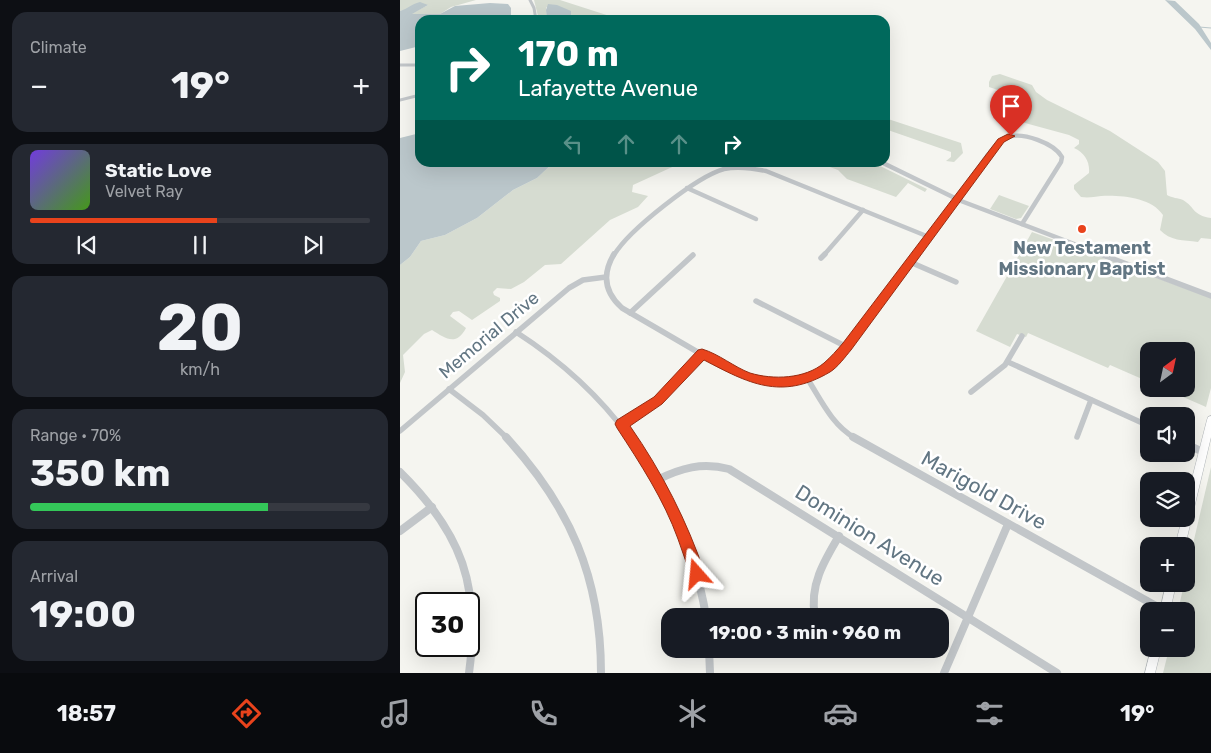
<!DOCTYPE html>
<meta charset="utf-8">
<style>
:root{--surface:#171b24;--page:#242831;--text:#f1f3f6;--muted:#9ea1a6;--line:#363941;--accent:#e9431c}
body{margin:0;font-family:Rubik,sans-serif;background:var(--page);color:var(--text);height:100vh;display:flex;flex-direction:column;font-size:19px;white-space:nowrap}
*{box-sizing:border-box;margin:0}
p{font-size:16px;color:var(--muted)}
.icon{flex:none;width:28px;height:28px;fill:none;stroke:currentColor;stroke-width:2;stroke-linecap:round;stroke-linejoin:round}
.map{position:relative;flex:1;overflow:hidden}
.side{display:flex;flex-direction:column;gap:12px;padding:12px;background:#0d0f14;width:400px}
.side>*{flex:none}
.banner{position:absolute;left:15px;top:15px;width:475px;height:152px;border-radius:15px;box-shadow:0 5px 20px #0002;background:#00695c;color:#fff;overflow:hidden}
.needle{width:32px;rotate:33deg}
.tools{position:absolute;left:740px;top:342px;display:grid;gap:10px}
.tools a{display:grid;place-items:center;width:55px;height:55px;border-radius:10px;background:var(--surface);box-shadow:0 5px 20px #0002;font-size:25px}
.speed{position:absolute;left:15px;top:592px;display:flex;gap:10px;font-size:25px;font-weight:700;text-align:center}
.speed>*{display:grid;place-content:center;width:65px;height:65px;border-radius:50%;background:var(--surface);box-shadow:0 5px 20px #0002;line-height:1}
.speed .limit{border:2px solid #111;border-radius:8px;background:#fff;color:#111}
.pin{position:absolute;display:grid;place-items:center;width:42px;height:42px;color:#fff;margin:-51px -21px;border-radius:50% 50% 50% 0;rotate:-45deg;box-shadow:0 0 5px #0007}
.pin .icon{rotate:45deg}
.me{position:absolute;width:55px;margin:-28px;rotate:342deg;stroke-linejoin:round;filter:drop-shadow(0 0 4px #0008)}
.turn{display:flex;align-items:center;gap:18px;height:105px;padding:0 20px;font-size:22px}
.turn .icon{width:65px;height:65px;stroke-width:2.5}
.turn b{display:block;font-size:35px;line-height:42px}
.lanes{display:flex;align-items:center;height:48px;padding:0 20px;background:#0003;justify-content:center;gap:25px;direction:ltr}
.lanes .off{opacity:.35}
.big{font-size:38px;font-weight:700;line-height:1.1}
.side .card{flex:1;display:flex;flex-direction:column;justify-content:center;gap:8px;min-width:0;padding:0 18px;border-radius:15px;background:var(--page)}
.side .dial{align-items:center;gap:0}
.dial b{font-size:65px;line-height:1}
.song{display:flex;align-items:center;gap:15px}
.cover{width:60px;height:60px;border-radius:8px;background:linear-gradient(135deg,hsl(260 70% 55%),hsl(100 70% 35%))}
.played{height:5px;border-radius:2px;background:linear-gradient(90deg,var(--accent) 55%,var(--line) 55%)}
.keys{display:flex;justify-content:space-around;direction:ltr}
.heat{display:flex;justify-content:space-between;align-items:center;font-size:28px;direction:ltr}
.charge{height:8px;border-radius:4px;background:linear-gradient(90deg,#34c759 70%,var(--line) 0)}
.trip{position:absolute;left:261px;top:608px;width:288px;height:50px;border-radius:15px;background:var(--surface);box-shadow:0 5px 20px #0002;font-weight:700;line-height:50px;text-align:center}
.dock{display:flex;height:80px;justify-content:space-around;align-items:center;background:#090b0e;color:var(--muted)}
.dock .icon{width:35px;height:35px}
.dock .current{color:var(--accent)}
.dock b{font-size:22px;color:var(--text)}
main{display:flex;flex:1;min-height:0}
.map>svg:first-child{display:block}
.green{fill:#d6dcd1}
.water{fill:#bbc7cb}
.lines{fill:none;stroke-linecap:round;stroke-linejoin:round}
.stream{stroke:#bbc7cb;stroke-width:1}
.major-casing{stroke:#b3b8bb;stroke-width:1}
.minor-far3{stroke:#c2c6c9;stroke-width:3}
.minor-far2{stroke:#c2c6c9;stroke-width:4.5}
.minor-far1{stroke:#c2c6c9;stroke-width:5.5}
.minor{stroke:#c2c6c9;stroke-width:8}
.major{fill:#fff;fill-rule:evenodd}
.route{fill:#e9431c;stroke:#972c12}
.poi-dot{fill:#e9431c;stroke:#fff;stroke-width:2}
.labels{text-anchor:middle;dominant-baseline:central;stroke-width:5;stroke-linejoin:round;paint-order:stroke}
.poi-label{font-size:18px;font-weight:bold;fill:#627683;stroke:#fff}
.street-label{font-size:18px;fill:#627683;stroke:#fff}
.near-street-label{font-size:21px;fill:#627683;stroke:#fff}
</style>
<main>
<section class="side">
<div class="card"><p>Climate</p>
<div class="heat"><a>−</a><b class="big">19°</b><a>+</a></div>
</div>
<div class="card">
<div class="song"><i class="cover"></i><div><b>Static Love</b><p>Velvet Ray</p></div></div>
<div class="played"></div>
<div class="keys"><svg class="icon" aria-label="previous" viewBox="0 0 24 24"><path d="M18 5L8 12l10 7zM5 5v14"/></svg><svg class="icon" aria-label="pause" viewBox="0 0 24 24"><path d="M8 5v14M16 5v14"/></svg><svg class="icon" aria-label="next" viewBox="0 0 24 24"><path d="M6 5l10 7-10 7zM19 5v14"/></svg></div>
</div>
<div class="card dial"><b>20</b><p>km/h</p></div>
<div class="card"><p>Range · 70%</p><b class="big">350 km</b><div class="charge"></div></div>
<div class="card"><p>Arrival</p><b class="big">19:00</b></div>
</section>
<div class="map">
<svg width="811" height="673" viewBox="0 0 811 673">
<rect width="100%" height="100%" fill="#f5f5f0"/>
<g class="green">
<path d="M0,0H76L51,7L40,14H11L28,5L0,11Z"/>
<path d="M134,0H160L222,20H166L146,7L147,20H139Z"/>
<path d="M600,74L632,85L636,92L647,100L710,131L758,162L765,171L767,195C772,198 778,198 783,200C796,208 792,215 811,218V239L801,238L798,242C783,240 770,241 760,230L763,215C751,197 720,195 701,196C694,197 688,198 681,197L674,189V185L689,173C690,162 685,153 674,148L679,144V140L669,135L625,123L616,118H602L606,111H618V107L598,90L589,87V82L592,76Z"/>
<path d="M485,118L561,143L563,153L554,162L546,161L551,157V152L485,129Z"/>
<path d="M153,163H281L233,185L232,192L248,196L238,207L210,220L161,264L145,265L124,282L111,289L97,288L93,292L94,295L100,298V301L72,320L59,311L53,312L50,316L66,328C56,347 45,338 32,330L24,334L3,355L5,372L0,383V265L10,257L21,241L45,235L77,218L113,190L137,178Z"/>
<path d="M419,163H474L527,189L525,192L508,183L496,197L447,179L438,170Z"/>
<path d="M599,195L629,206L621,218L616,219L590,209Z"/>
<path d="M632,232L660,242L663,246L671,249L676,248L811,298V388L806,407L765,389H786V351H749V382L710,365L708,368L628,333L626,337L617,334L610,347L576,331Z"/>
<path d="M811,467V673H763L769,649H786V611H778L784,584H786V574Z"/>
</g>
<g class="water">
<path d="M765,0L775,1L799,24L811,43V50L795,29Z"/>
<path d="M20,2L28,5L12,14H40L55,6L90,3L108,4L111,8V20H20V46L0,51V11C8,9 11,4 20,2Z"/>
<path d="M148,4L157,5L171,11V17L166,20H147L146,10Z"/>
<path d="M20,133V162L153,163L137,178L113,190L77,218L45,235L21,241L10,257L0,265V138Z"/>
</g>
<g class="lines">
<path class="stream" d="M799,27L811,28"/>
<g class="major-casing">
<g id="major">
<path d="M811,416V437L785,546H775L782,519H786V502L807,420L808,417Z"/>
<path d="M766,584H776L770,611H760Z"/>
<path d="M751,649H761L755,673H745Z"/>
</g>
</g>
<g class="minor-far3">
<path d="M130,0L134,8L136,20"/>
<path d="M0,65H20"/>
<path d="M0,100L20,95"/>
</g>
<g class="minor-far2">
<path d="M481,162L561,201L703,255"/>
<path d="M287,188L356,219"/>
<path d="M214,255C229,230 296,177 324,169C338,166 352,168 366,171L529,237"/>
<path d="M424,255L463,210"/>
<path d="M516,255L587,156C593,149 599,140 608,137C623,132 654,143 662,157L661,162L622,224"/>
</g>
<g class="minor-far1">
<path d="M214,254C202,274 204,292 222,308L313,361L342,375L368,382L391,381L412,375L439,356L517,254"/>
<path d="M700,254L811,296"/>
<path d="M421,258L425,254"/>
<path d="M510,262L556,282"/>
<path d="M356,301L447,347"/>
<path d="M230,313L293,255"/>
<path d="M116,332C161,361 199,395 230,438"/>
<path d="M608,362L749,426"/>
<path d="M407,378C421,400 432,425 455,438"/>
<path d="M49,389L83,415L107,438"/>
<path d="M571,392L605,365L622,336"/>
<path d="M222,424L258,400L302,353"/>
<path d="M0,431L169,288L183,280L206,277"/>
<path d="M677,437L691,400"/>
</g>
<g class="minor">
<path d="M106,437C170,507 201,577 201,673"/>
<path d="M229,437C268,490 295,552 306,616"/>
<path d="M453,437L765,611"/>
<path d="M786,444L803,452"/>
<path d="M0,472C62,533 81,587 69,673"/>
<path d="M257,480C281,468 302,462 329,469L657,673"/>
<path d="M0,531L32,507"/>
<path d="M415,616C409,586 424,561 439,536"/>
<path d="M309,649L310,673"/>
<path d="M544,673L608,524"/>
</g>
<use href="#major" class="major"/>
</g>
<path class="route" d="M608,134L615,136L604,142L451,350C445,357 438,367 430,372C381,401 348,383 304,360L262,404L230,426C262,472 287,521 305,574L303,579L297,581L292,579C287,566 283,552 278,539C264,500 240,463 217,428L215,424L217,420L254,397L298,350L302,349C319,354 334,367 350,373C373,380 405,379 424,363C431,357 437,350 443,343L598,139Z"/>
<circle class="poi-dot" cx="682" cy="229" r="5"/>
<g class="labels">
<g class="poi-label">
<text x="682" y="248">New Testament<tspan x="682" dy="21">Missionary Baptist</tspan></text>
</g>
<g class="street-label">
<text transform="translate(89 335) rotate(-40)">Memorial Drive</text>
</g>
<g class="near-street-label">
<text transform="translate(584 490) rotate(29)">Marigold Drive</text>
<text transform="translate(470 535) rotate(32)">Dominion Avenue</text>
</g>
</g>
</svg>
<div class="tools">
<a><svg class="needle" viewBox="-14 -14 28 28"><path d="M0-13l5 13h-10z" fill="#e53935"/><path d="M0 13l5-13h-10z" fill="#9ea1a6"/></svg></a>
<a><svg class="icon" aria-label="sound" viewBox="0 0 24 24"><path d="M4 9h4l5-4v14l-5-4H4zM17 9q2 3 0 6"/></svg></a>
<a><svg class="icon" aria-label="layers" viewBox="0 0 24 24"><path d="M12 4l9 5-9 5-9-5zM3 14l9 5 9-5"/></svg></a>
<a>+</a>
<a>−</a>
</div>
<div class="speed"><div class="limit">30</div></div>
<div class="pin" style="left:611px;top:136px;background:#d93025"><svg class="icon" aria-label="arrive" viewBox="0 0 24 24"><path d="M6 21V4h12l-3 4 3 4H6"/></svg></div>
<svg class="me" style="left:297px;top:574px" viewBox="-20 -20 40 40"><path d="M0-17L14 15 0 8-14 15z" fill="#e9431c" stroke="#fff" stroke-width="4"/></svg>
<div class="trip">19:00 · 3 min · 960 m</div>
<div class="banner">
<div class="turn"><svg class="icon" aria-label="right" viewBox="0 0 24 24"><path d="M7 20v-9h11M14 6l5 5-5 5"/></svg><div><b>170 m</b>Lafayette Avenue</div></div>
<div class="lanes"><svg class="icon off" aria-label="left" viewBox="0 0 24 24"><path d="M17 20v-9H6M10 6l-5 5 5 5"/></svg><svg class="icon off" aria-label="ahead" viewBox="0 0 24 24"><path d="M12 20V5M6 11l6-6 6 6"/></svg><svg class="icon off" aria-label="ahead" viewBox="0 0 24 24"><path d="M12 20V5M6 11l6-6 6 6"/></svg><svg class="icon" aria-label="right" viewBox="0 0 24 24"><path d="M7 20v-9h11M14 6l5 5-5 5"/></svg></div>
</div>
</div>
</main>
<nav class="dock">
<b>18:57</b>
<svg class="icon current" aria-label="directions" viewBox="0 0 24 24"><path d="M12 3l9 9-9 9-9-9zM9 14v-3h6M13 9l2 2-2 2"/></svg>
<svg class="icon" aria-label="music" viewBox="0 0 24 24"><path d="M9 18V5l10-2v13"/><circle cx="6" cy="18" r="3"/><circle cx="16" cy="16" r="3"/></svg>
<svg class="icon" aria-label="phone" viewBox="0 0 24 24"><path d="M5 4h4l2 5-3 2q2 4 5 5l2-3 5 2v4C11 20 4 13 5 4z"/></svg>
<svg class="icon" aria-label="climate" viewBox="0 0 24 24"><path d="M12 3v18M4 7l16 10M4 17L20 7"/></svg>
<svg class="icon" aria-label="car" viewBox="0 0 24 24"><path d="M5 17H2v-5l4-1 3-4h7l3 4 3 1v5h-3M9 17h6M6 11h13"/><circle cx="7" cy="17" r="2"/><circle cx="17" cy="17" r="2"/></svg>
<svg class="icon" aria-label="filters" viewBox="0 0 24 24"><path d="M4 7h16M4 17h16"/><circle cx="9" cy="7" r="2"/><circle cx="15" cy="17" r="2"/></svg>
<b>19°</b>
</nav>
